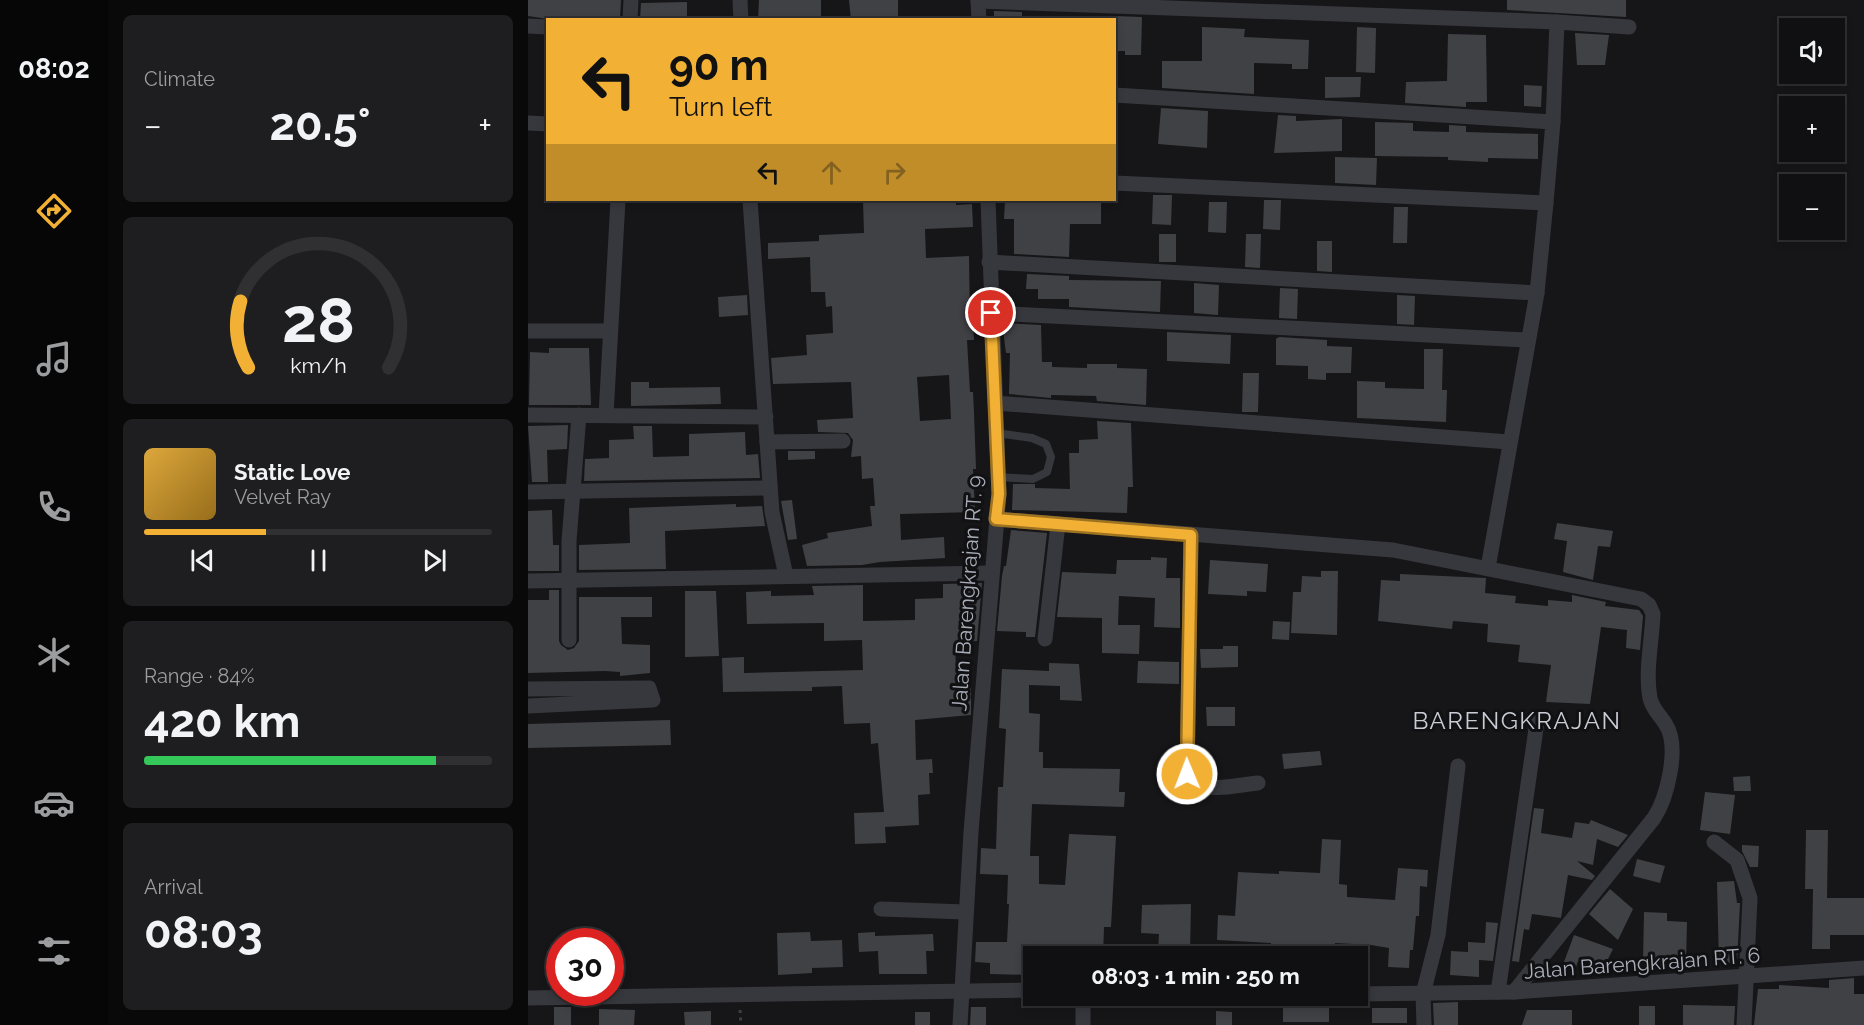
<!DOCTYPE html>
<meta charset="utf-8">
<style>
:root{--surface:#101012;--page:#1e1e20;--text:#f1f3f6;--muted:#9c9d9f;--line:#303032;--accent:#f2b134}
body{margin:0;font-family:Raleway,sans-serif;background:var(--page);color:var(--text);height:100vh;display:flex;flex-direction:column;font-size:22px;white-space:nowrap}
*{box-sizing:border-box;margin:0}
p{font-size:20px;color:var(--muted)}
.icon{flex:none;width:33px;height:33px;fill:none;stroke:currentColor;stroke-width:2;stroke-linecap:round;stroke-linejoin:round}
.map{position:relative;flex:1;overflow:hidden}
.panel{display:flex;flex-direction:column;gap:15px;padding:15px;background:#09090a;width:420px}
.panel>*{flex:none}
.guide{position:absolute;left:18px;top:18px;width:570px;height:183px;border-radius:0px;box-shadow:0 3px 9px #0003,0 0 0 2px var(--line);background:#f2b134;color:#111;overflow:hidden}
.buttons{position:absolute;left:1251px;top:18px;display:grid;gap:12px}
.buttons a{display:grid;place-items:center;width:66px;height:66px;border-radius:0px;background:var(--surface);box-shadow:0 3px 9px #0003,0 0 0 2px var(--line);font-size:30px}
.speed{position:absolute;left:18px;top:928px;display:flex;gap:12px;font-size:30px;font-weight:700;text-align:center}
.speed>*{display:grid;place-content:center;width:78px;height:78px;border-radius:50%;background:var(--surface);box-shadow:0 3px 9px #0003,0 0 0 2px var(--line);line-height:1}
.speed .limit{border:9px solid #d22;background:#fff;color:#111}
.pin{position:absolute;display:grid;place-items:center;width:51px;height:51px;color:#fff;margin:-26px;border:3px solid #fff;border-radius:50%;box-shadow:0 2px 6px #0007}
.me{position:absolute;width:66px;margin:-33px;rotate:359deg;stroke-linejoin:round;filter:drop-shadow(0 0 4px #0008)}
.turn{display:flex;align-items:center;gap:21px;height:126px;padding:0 24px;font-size:27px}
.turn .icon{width:78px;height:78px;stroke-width:2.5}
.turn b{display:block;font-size:42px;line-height:51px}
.lanes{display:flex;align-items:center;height:57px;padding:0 24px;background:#0003;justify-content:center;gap:30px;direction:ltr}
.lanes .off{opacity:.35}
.big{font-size:45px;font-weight:700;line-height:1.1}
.panel .card{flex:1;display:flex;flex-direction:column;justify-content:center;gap:9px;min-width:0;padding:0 21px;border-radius:9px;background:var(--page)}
.panel .dial{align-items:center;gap:0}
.dial svg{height:156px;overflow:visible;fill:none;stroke:var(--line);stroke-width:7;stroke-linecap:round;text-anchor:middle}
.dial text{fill:var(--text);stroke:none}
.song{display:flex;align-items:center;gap:18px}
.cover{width:72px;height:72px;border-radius:9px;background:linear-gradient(135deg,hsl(40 70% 55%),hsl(40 70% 35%))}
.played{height:6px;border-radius:3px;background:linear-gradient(90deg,var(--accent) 35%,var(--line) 35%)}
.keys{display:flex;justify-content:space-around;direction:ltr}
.heat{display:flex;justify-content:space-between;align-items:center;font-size:33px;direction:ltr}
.charge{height:9px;border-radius:4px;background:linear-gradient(90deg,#34c759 84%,var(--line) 0)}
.trip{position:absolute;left:495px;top:946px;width:345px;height:60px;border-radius:0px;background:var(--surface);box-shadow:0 3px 9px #0003,0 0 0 2px var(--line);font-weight:700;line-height:60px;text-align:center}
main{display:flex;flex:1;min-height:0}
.dock{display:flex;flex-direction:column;width:108px;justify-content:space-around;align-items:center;background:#060607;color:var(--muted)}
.dock .icon{width:42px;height:42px}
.dock .current{color:var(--accent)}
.dock b{font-size:27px;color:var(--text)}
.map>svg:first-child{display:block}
.building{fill:#404145;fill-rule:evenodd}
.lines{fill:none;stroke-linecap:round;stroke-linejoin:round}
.path{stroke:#3d3f44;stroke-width:3;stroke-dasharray:3 4.5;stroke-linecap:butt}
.lane{stroke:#37383d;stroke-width:8}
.street{stroke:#37383d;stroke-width:15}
.route-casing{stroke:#9d7322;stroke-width:15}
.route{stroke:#f2b134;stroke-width:10}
.labels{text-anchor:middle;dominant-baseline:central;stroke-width:6;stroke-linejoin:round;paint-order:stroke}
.street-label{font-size:21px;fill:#a8adb8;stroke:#111113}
.quarter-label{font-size:24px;letter-spacing:1.5px;fill:#c9ccd4;stroke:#111113}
</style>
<main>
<nav class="dock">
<b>08:02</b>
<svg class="icon current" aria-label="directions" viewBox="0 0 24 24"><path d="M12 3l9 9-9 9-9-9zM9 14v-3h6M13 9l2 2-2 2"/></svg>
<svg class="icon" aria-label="music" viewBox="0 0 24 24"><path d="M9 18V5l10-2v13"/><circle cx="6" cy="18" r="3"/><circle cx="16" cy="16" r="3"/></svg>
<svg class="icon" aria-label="phone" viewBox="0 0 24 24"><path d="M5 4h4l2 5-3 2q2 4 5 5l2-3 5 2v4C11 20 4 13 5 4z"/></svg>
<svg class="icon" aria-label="climate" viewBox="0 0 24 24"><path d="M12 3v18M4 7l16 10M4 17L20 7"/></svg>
<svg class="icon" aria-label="car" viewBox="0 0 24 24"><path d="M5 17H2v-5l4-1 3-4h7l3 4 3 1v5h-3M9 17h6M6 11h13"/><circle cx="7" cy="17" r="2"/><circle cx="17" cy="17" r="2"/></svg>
<svg class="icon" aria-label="filters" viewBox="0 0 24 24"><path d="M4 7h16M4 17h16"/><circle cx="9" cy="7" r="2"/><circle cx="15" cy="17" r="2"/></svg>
</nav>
<section class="panel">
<div class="card"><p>Climate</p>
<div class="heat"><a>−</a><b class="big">20.5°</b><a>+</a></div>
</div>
<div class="card dial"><svg viewBox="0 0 100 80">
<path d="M14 69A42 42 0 1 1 86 69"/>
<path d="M14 69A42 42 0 0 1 10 35" stroke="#f2b134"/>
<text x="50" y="56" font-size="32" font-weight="700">28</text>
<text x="50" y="72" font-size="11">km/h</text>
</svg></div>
<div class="card">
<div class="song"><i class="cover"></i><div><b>Static Love</b><p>Velvet Ray</p></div></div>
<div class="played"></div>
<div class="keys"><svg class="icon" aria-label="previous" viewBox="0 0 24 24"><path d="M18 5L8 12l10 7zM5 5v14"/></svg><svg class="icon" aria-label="pause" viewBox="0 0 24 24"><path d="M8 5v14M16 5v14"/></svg><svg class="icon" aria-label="next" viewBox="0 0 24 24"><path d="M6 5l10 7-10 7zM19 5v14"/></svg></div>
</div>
<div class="card"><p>Range · 84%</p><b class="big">420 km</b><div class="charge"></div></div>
<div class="card"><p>Arrival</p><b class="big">08:03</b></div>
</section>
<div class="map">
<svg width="1336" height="1025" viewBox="0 0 1336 1025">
<rect width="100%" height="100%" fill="#161618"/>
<g class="building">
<path d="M0,0H93L92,19L26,20L0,16Z"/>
<path d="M231,0H293V20H230Z"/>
<path d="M321,0H370V20H323Z"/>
<path d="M979,0H1098V17L979,10Z"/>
<path d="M159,2V20H112L113,3Z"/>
<path d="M466,11L494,12V20H466Z"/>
<path d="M586,16L614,17L613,55H597V51H586Z"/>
<path d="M674,27L717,29L716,37L781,40L780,69H764V64L726,63V94L634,88V61H674Z"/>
<path d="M829,27L848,28L847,73L828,72Z"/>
<path d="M1047,33L1081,35L1077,65H1049Z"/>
<path d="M920,34L958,35L959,102H938V107L877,103L878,82L919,81Z"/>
<path d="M797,77H833L832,97L797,98Z"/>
<path d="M996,85L1014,86L1013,107L996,106Z"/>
<path d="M633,108L680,111L679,148L630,144Z"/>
<path d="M750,115L768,116V121L814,119V151L746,153Z"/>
<path d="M847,122L885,123V131L921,132V125L938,126V132L1010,134V159L960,158V162L920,160V157L847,156Z"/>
<path d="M807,157L849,158L848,185L807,183Z"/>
<path d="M625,195H644L643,225L624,224Z"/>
<path d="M335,200H428V205L444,204L445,227L397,229L398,258L441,256L442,324H445L446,340H439L442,392H445L446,413L448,469H445L447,512L372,514L373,540L416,537L417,558L352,562L334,565L279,566L274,545L300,538L299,533L344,526L342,506H347L345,478L334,479L333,456L323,457L325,440L320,433L290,432L289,420L325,418L323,382L245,384L243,358L279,355L278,335L305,333L304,306L298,307L297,292H283L282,257L240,259V243L291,241V235L336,233ZM421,375L423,419L392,421L389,377Z"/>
<path d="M477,200H573V224H542L541,257L486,254V219H476Z"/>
<path d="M736,200H753L752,230L735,229Z"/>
<path d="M681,202H699L698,233L680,232Z"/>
<path d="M866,207H880L879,243H865Z"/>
<rect x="631" y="234" width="17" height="28"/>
<path d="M718,234H733L732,268L717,267Z"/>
<path d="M789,241H804V272L789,271Z"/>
<path d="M499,274L541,276V280L633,281L632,312L541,307V299H510V289H498Z"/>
<path d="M666,283L691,285L690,315L666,313Z"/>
<path d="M752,288L770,289L769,319L751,318Z"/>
<path d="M219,295L220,315L191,317L190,297Z"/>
<path d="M869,295L887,296L886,325L869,324Z"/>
<path d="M474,323L513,325L514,362H524V367L559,368V364H589V368L619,369L618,405L569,401L568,396L523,395V398L481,394L482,353H478Z"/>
<path d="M639,332L703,335L702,364L639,361Z"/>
<path d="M751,337L799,340V346L824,347L823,373H798V380L780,379V366L748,365V339Z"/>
<path d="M21,348H61L63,405H1L2,352L21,353Z"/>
<path d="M896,349H915L914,390H919L918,422L829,418V381L857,382V388L896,389Z"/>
<path d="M715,373H731L730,412H714Z"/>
<path d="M103,382H121V388L192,387L193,404L103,406Z"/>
<path d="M569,421L603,423L605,487H600L599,513L484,510L485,484H507V488L542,489L541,453H551V440L570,439Z"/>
<path d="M40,425L39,449L19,450L20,482H4L0,426Z"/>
<path d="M105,426H124L125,457L161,456V434L217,432L218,455L230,454L232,478L56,481L57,459L81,458V440L106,439Z"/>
<path d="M260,451H287V459L260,460Z"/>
<path d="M264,500L269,539L260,540L253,501Z"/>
<path d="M208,504V507L234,506L237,526L137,531L138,569L51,570V545L102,543L101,508Z"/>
<path d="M24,510L25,545H31V571H0V511Z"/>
<path d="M1029,523L1085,531L1082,547L1070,546L1065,580L1035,572L1039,541L1026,539Z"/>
<path d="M483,530L519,533L507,637H498V632L469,631L474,576L476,566H478Z"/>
<path d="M623,557L639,558L638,578H652V628L626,627L627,598L591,596L590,625H612L611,654L574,653V618L529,617L534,572L588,574L589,560H623Z"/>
<path d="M682,560L740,564L738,592L719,591V596L680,594Z"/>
<path d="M793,571H810L809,635L763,633L765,592H773L774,576L793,577Z"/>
<path d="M872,574L958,578L957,593L988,596L987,603L1020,606V600L1044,602V595L1078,602L1077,606L1111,610L1115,616L1112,650L1098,648L1099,630L1073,627L1062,704L1018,702L1023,665L990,662L992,645L959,642L960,624L925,621L924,629L850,621L853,580L872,581Z"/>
<path d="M454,583L449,641L427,642L428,671L443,670V715L387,720L388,760L404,759L405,773H401L402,794L390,795L391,825L357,827L358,843L327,844L326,813L356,812L350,743L343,744L342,723L316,724L314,686L284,687V691L195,692L194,658L216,657V673L335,670L334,640L296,641V623L219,624L218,592L243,591V596L286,595L284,586L335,585V621L387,620V599L415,598V584Z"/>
<path d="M21,590H31V641L33,645L40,650L46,648L51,641V597H124V617H93L94,644L122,645V673L92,676V672L77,671L0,673V600H21Z"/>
<path d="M157,591H188L191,656L157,657Z"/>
<path d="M745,621L762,622L761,640L744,639Z"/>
<path d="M695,646H710V667L673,668L672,649H695Z"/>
<path d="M610,661L651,662V684L609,683Z"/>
<path d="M521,663L551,664L554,701L532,700V686L501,685V713L512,714L511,752H515V768L592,769L591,792H597L596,807L504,804L502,856H511V884L537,885L541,834L588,836L583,927H576L575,957H506L505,975L462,974V963L447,962L448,942H479L481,904H479L480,875L452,874L453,848L468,849L470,787H475L478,729L471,728L474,669L521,671Z"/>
<path d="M678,707H707V726H679Z"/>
<path d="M142,720L143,745L0,748V724Z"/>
<path d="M792,751L794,765L756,769L754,754Z"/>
<path d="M1222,776L1223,791H1206L1205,777Z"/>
<path d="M1177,792L1207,795L1202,834L1172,830Z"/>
<path d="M1006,808L1016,809L1013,833L1044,838L1047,822L1061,824L1063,820L1100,835L1090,847L1069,839L1065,865L1049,861L1067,876L1064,880L1040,875L1033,918L1004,914L1001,930L996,929L991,962L984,961Z"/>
<path d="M1278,830H1300L1299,898H1336V935H1302V949H1284L1285,889H1277Z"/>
<path d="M794,839L813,840L811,884L819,885V897L867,900L870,868L900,870L899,887L892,886L891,916H888L885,950H882L881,968L860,967L861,948L843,945L807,943V949L763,945V951L743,950V943L689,940L690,915L707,916L710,872L751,874V871L792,873Z"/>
<path d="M1214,845L1231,846L1230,867H1222L1214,851Z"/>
<path d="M1109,859L1137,866L1132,883L1105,876Z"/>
<path d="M1206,881L1209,903H1212L1209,963H1191L1189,882Z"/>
<path d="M1082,889L1105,909L1090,940L1061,914Z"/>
<path d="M663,904L662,955L630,952L631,934L613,933L614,905Z"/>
<path d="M1116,912L1139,913V921L1159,922L1158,963L1115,961Z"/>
<path d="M958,922L970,923L965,961L951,960V977L922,975L923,951L940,952V942L957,943Z"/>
<path d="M282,932L283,941L314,940L315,967L284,968V973L250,975L249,933Z"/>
<path d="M347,932V936L405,934L406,951H398L399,974H351L350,951L331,952L330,933Z"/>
<path d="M1046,935L1085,949L1073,973L1050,961L1048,967L1036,962Z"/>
<path d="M1326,978V994H1336V1025H1226L1230,989H1251V985L1301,988V980Z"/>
<path d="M930,1002V1025H906L905,1003Z"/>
<rect x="755" y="1004" width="46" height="18"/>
<path d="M1155,1005L1207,1006L1206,1025H1155Z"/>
<rect x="1111" y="1006" width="16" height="19"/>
<rect x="26" y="1007" width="17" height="18"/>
<path d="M443,1007H458V1025H442Z"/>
<rect x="844" y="1008" width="35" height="15"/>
<path d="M71,1009L107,1010L106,1025H71Z"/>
<path d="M999,1010H1044V1025H994Z"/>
<path d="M183,1011V1025H157L156,1012Z"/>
<path d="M688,1011L704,1012V1025H688Z"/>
<rect x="387" y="1012" width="15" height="13"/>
</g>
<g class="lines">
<path class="path" d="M212,1010L213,1025"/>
<path class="lane" d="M468,433L504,438L518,444L523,457L519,472L505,479L470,477"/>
<g class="street">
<path d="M212,0L213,20"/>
<path d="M450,0L451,20"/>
<path d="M450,1L1029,22L1101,27"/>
<path d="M102,20L103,0"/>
<path d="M0,26L20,27"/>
<path d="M586,95L1025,122L1018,203"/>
<path d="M1025,122L1029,22"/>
<path d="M0,123L20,124"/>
<path d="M586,183L1018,203L1009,293"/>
<path d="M222,200L244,512L258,576"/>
<path d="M461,262L1009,293L960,568"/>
<path d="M463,313L999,340"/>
<path d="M0,331H81"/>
<path d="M467,403L981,442"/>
<path d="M0,415L238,417"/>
<path d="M78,415L90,200"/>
<path d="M239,442L315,441"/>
<path d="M0,492L242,488"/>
<path d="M468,519L865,550L1113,599L1121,605L1125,614C1124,640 1117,672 1122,698C1124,709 1133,716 1138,725C1152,747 1139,798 1126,818L986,992"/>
<path d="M663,535L659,774C675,796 706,785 730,783"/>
<path d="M0,581L463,573"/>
<path d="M517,639L530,524"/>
<path d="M41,640V541L51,415"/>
<path d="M0,689L121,688L125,700L0,706"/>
<path d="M1186,842L1209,860L1222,898L1216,1025"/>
<path d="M353,909L438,912"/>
<path d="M970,992L1009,722"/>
<path d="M830,994L986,992L1336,968"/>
<path d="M0,998L506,990"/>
<path d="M432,1025L443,832L471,494L460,200"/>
<path d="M555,1025V996"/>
<path d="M896,1025L895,994L910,935L930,766"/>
</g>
</g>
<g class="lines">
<g class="route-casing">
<path id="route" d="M463,313L471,494L468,519L663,535L659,774"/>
</g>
<use href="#route" class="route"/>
</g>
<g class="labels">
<g class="street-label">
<text transform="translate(439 593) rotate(-86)">Jalan Barengkrajan RT. 9</text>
<text transform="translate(1114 963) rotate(-4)">Jalan Barengkrajan RT. 6</text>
</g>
<g class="quarter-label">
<text x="989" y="720">BARENGKRAJAN</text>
</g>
</g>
</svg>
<div class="buttons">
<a><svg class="icon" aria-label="sound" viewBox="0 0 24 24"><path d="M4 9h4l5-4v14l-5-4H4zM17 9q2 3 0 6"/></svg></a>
<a>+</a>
<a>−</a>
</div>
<div class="speed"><div class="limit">30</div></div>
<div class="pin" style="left:463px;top:313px;background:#d93025"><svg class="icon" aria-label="arrive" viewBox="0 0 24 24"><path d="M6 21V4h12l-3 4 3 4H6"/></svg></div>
<svg class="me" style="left:659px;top:774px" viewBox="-20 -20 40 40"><circle r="17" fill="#f2b134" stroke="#fff" stroke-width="3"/><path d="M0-11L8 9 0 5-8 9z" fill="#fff"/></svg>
<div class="trip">08:03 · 1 min · 250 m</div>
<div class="guide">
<div class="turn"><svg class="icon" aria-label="left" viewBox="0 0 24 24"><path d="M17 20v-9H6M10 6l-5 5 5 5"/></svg><div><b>90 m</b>Turn left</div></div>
<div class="lanes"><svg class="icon" aria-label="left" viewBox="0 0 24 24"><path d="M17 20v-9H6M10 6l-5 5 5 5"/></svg><svg class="icon off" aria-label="ahead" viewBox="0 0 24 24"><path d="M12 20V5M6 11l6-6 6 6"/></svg><svg class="icon off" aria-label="right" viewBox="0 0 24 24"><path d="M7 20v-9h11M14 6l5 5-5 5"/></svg></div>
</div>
</div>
</main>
